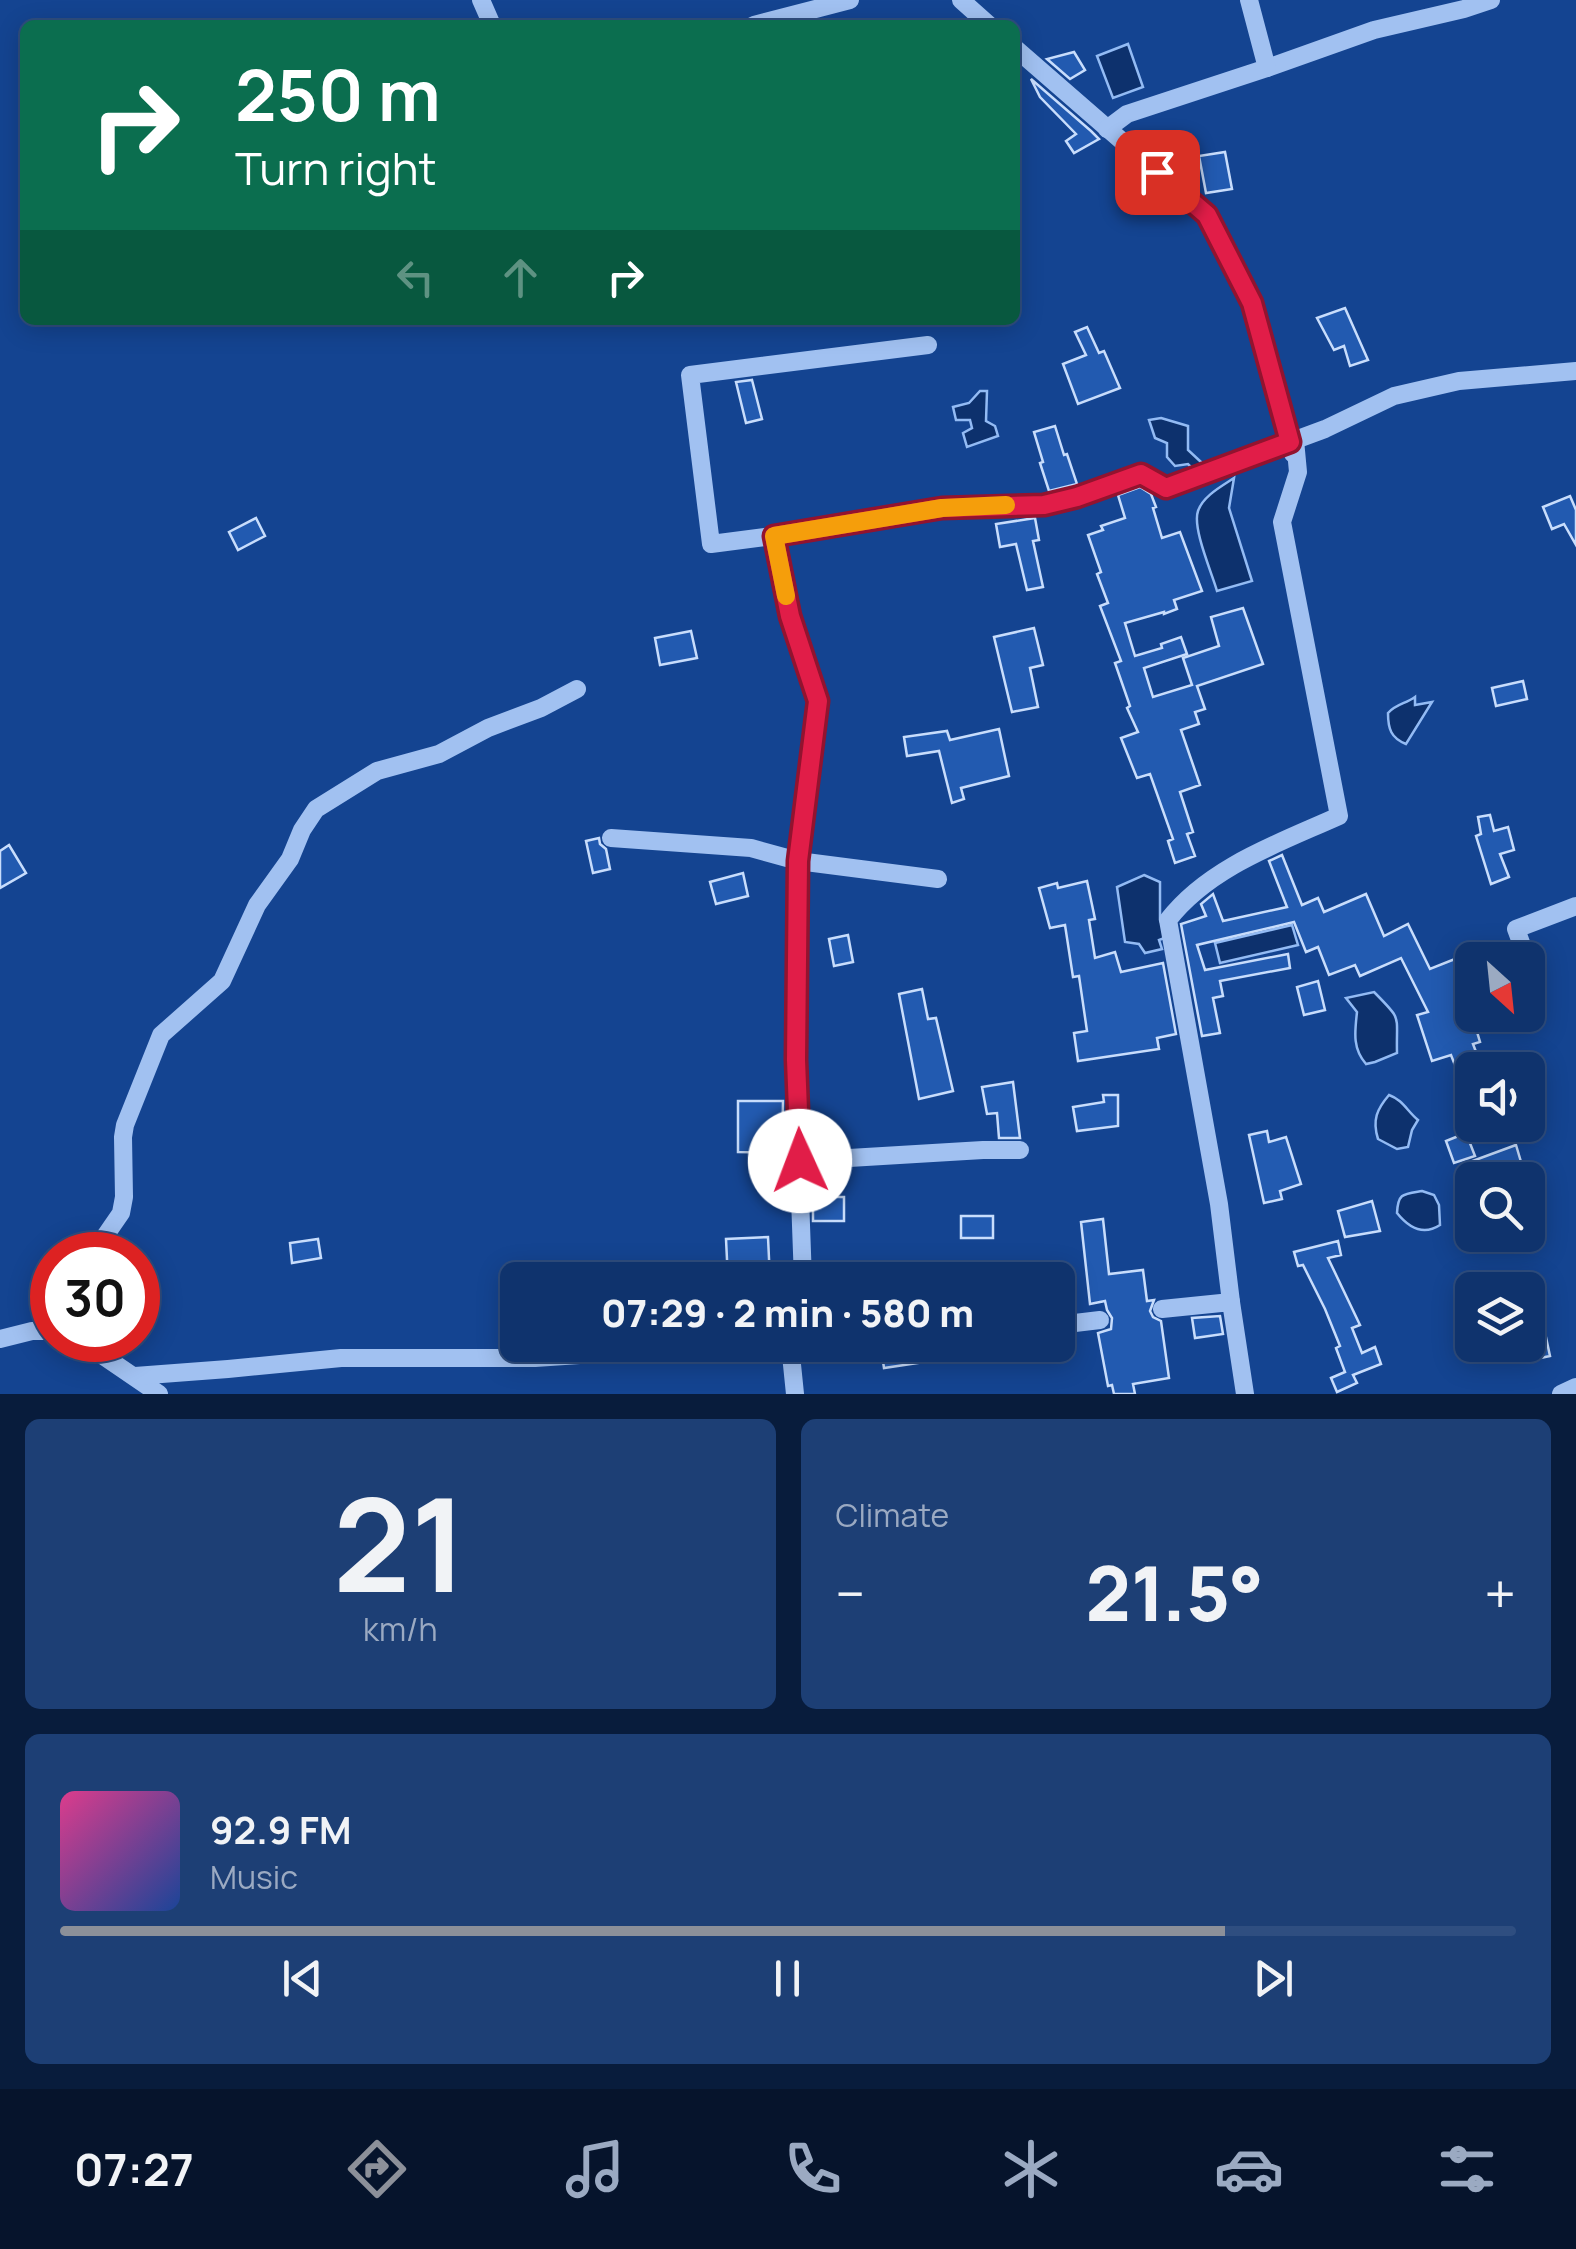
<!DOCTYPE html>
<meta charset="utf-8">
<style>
:root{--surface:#0f336d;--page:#1d3f75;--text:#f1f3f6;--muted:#9baac2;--line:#2f4e80;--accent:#8c9099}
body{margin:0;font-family:Manrope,sans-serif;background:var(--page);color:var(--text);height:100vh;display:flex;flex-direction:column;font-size:38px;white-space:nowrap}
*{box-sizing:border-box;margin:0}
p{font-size:32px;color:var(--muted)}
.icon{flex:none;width:55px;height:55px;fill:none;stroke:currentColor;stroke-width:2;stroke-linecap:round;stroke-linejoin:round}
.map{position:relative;height:1394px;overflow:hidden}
.panel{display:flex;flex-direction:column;gap:25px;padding:25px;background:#081c3c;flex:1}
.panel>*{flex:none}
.hud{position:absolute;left:20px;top:20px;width:1000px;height:305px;border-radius:15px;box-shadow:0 5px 25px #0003,0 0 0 2px var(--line);background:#0b6e4f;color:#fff;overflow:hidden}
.needle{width:65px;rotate:153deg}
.tools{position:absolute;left:1455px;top:942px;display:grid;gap:20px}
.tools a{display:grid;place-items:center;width:90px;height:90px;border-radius:15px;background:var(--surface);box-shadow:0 5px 25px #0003,0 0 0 2px var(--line);font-size:50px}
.speed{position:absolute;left:30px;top:1232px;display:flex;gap:20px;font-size:50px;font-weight:700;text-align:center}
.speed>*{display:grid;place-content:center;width:130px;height:130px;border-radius:50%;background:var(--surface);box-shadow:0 5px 25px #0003,0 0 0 2px var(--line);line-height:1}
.speed .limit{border:15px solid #d22;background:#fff;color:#111}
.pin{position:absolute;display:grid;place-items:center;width:85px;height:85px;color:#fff;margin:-42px;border-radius:20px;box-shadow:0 5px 15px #0006}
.me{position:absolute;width:110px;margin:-55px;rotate:358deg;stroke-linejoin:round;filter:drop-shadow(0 0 8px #0008)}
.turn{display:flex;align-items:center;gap:35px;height:210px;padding:0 50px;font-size:45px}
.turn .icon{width:130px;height:130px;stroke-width:2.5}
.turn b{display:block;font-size:70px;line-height:85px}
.lanes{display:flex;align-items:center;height:95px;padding:0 50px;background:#0003;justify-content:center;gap:50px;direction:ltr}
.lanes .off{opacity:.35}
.big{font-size:75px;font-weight:800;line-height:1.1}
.panel .tile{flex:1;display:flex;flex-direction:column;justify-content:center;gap:15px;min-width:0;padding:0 35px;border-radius:15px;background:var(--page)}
.panel .dial{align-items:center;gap:0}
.dial b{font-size:130px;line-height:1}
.song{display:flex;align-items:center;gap:30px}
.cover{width:120px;height:120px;border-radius:15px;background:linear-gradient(135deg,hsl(330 70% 55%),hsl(220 70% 35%))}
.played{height:10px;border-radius:5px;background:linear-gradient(90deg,var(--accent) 80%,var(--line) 80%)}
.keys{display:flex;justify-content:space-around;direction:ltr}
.heat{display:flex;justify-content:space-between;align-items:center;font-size:55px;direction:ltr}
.panel .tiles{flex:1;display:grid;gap:25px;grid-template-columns:1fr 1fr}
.tile:last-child{grid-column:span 2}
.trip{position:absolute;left:500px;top:1262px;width:575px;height:100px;border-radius:15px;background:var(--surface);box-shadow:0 5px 25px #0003,0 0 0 2px var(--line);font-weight:800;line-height:100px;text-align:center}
.tabs{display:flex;height:160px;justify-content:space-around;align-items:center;background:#06142c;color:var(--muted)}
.tabs .icon{width:70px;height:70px}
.tabs .on{color:var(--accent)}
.tabs b{font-size:45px;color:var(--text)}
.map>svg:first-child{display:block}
.water{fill:#0d316d;stroke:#93bbf4;stroke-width:2.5}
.building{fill:#225ab0;stroke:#c8ddfc;stroke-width:2.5}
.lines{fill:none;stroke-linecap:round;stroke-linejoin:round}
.minor{stroke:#a1c1f1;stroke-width:18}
.route-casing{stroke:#92132f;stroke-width:25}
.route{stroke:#e11d48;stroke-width:18}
.slow{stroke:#f59e0b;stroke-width:18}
</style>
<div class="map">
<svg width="1576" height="1394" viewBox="0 0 1576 1394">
<rect width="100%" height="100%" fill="#144491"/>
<g class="water">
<path d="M1128,44L1143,87L1113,98L1097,56Z"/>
<path d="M980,391H987L986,421L995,426L998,436L967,447L963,433L972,428L970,420H956L953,407L969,403Z"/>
<path d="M1161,418L1188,426V450L1201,462L1203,470L1196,472L1188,464L1175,466L1167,457V443L1155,438L1149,420Z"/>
<path d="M1234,478L1229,508L1252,581L1217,591C1212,573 1192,528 1198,511C1203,496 1222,486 1234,478Z"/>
<path d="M1415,697V705L1432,702L1406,744C1391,738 1388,729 1388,713C1396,704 1405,704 1415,697Z"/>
<path d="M1144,875L1160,882V920L1167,937L1159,940L1162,949L1145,953L1139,944L1125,942L1117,887Z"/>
<path d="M1292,925L1298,945L1220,963L1215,943Z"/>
<path d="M1374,992C1403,1021 1396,1014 1397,1053L1375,1062L1366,1064C1352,1048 1355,1031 1357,1012L1346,998Z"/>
<path d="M1389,1095C1403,1100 1407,1111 1418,1120L1412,1130L1408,1147L1397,1149L1378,1139C1372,1120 1377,1109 1389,1095Z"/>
<path d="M1422,1191L1434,1195L1439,1205L1440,1225C1423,1236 1409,1228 1397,1213C1398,1193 1403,1194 1422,1191Z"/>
</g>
<g class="building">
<path d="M1074,52L1085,70L1070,79L1047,59Z"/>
<path d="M1031,79L1091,131L1099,139L1074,153L1066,141L1076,134L1040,97Z"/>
<path d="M1225,152L1232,189L1206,193L1199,156Z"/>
<path d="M1345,308L1368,360L1350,366L1344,346L1334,350L1317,318Z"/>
<path d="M1087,327L1099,353L1104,351L1120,388L1078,404L1063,364L1086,355L1075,332Z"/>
<path d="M752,380L762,419L746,423L736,382Z"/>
<path d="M1055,426L1064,455L1067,454L1077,484L1049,491L1040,463L1043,462L1034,432Z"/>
<path d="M1140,487L1151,494L1156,507L1153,508L1162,538L1180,532L1202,591L1174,600L1177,609L1164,614V612L1125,623L1135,656L1162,648L1161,644L1181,637L1187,654L1144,668L1153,697L1192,685L1183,658L1219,646L1211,617L1243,608L1263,664L1197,686L1205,709L1195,712L1199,724L1181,730L1200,785L1180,792L1193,832L1187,834L1195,856L1175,863L1168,841L1173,839L1150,774L1137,778L1121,738L1138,732L1127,708L1130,706L1115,663L1121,661L1100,606L1108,603L1097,574L1101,572L1088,535L1103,530L1101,526L1125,518L1118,495Z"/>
<path d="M1570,496L1576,510V545L1564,524L1552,529L1543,507Z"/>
<path d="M256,518L265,536L238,550L229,532Z"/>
<path d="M1035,518L1039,540L1033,541L1043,587L1027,590L1016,544L1000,547L996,524Z"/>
<path d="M1034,628L1043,665L1030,668L1038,707L1012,712L994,637Z"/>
<path d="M691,631L697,658L660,665L655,638Z"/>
<path d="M1523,681L1527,699L1496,706L1492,688Z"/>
<path d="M999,729L1009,776L961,788L964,799L952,803L939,751L907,756L904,737L947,731L950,740Z"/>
<path d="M1490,815L1494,831L1508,827L1514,850L1500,854L1509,877L1491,884L1476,836L1481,834L1478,817Z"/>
<path d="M599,838L600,844L606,849L610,869L593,873L586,841Z"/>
<path d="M9,845L26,873L0,888V851Z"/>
<path d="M1282,855L1302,905L1318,898L1324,912L1366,894L1384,936L1408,924L1430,969L1465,955L1472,977L1462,981L1480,1042L1473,1044L1483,1070H1472V1109L1451,1055L1432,1061L1417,1015L1428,1012L1401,958L1360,976L1355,965L1329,975L1318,947L1306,952L1294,922L1197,945L1205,970L1288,954L1290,968L1220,981L1223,996L1213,998L1220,1033L1202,1036L1181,924L1206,916L1201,904L1213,894L1223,921L1287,907L1269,861Z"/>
<path d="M743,873L748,896L716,904L710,882Z"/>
<path d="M1087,881L1095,919L1089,920L1095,958L1115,952L1121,972L1163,963L1176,1034L1157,1038L1159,1049L1078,1061L1074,1033L1087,1031L1079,976L1073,977L1065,925L1050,928L1039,888L1057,883L1058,888Z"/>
<path d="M848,935L853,962L834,966L829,939Z"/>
<path d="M1318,981L1325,1010L1304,1015L1297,987Z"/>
<path d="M922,989L928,1019L936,1018L953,1091L919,1099L899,994Z"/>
<path d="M1013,1082L1020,1138H999L997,1113L987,1114L982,1087Z"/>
<path d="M1103,1095H1118V1126L1077,1131L1073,1107L1104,1102Z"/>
<path d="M738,1101H783L782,1153L738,1152Z"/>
<path d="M1267,1131L1269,1142L1286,1137L1301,1184L1280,1191L1282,1199L1264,1203L1249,1135Z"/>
<path d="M1466,1133L1475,1156L1454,1163L1446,1141Z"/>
<path d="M1516,1145L1524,1172L1503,1180H1473L1467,1163Z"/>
<rect x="813" y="1197" width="31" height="24"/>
<path d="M1372,1201L1380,1231L1345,1237L1338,1211Z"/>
<rect x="961" y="1216" width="32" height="22"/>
<path d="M1103,1219L1109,1274L1143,1270L1147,1301L1154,1300L1150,1311L1153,1317L1161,1321L1169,1378L1133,1384L1135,1394H1114L1112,1385L1108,1386L1098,1333L1111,1329L1112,1318L1107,1310L1105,1301L1090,1304L1081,1222Z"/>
<path d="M768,1237L770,1280H728L726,1239Z"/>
<path d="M318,1239L321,1258L292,1263L290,1243Z"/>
<path d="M1338,1241L1341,1255L1328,1258L1360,1325L1352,1328L1362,1353L1375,1347L1381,1364L1353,1375L1357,1383L1337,1392L1331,1378L1345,1372L1336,1348L1340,1346L1325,1309L1303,1265L1298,1266L1294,1252Z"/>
<path d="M1220,1316L1223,1334L1195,1338L1192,1318Z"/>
<path d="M1544,1328L1550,1356L1526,1361L1523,1345H1528V1332Z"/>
<path d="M899,1345H915L918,1363L884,1368L881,1348Z"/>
</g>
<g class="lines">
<g class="minor">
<path d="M481,0L492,25"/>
<path d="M961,0L989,25"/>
<path d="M754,25L850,0"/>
<path d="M1015,48L1207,215L1252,303L1293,454"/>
<path d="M1267,68L1374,30L1464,9L1491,0"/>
<path d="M1107,129L1127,114L1267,68L1249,0"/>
<path d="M773,536L711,544L690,375L928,345"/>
<path d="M611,838L751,848L798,861L938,879"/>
<path d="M1533,975L1516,929L1576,906"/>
<path d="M799,1161L983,1150H1020"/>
<path d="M92,1255L121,1213L124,1197L123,1137L125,1125L161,1035L222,981L257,905L290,859L302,830L316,809L377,771L439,754L488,728L541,708L577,689"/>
<path d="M803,1280L795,1060L798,861L818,701L790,616L773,536L942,509L1043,505L1077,497L1141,473L1166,488L1325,429L1394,396L1459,381L1576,371"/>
<path d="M1231,1302L1219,1204L1168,920C1209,867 1279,843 1339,816L1282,522L1298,472L1295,440"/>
<path d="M1162,1309L1231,1302L1245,1394"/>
<path d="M1058,1325L1100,1320"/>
<path d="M0,1339L32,1331H52"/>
<path d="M80,1340L159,1394"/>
<path d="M790,1345L795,1394"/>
<path d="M135,1376L228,1369L341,1358H535L713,1346L796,1345"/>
<path d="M1561,1394L1576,1387"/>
</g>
</g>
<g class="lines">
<g class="route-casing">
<path id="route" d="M800,1161L796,1060L798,861L818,701L790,616L774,536L942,508L1044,505L1077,497L1141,474L1166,488L1290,442L1252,303L1207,215L1157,172"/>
</g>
<use href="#route" class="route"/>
<path class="slow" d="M786,596L774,536L942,508L1006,505"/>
</g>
</svg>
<div class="tools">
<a><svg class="needle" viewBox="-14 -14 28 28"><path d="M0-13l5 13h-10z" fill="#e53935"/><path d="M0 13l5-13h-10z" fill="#9baac2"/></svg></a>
<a><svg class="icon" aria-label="sound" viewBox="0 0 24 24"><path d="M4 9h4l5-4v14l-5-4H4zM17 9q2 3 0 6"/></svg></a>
<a><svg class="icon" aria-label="search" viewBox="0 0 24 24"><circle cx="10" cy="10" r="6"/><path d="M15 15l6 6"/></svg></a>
<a><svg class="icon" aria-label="layers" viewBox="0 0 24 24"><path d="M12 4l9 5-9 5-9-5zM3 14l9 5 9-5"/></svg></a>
</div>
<div class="speed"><div class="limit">30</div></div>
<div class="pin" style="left:1157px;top:172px;background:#d93025"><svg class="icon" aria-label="arrive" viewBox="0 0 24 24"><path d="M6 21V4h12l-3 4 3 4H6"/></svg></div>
<svg class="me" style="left:800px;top:1161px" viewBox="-20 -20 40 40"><circle r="19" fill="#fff"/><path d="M0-13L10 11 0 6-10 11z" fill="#e11d48"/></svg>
<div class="trip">07:29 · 2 min · 580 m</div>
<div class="hud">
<div class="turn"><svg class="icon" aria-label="right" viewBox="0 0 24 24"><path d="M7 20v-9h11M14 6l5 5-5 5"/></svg><div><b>250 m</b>Turn right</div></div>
<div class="lanes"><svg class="icon off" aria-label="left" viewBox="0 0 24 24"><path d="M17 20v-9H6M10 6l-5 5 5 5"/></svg><svg class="icon off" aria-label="ahead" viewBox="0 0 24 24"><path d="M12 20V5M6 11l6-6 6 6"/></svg><svg class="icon" aria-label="right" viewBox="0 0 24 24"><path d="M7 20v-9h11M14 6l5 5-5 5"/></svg></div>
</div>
</div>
<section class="panel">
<div class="tiles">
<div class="tile dial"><b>21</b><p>km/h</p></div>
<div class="tile"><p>Climate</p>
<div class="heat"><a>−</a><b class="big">21.5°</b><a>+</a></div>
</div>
<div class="tile">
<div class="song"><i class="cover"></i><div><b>92.9 FM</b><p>Music</p></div></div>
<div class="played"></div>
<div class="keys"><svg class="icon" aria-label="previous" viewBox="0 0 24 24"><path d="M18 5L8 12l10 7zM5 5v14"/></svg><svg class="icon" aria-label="pause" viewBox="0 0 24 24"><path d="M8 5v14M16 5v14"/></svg><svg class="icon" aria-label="next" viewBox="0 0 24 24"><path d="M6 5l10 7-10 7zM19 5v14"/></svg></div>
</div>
</div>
</section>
<nav class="tabs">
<b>07:27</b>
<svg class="icon on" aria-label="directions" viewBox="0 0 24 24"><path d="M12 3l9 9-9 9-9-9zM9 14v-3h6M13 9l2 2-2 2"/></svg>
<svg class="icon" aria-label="music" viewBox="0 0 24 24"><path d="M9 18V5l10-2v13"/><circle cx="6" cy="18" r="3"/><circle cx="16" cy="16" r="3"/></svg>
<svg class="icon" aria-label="phone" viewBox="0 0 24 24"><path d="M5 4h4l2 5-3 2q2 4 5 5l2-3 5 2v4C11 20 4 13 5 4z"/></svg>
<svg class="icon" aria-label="climate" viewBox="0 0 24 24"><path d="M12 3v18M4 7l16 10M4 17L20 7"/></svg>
<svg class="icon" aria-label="car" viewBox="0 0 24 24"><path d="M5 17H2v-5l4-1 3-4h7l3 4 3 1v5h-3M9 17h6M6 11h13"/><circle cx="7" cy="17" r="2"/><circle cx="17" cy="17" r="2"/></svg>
<svg class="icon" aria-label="filters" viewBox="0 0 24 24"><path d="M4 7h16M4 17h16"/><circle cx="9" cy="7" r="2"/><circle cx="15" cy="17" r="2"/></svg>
</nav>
